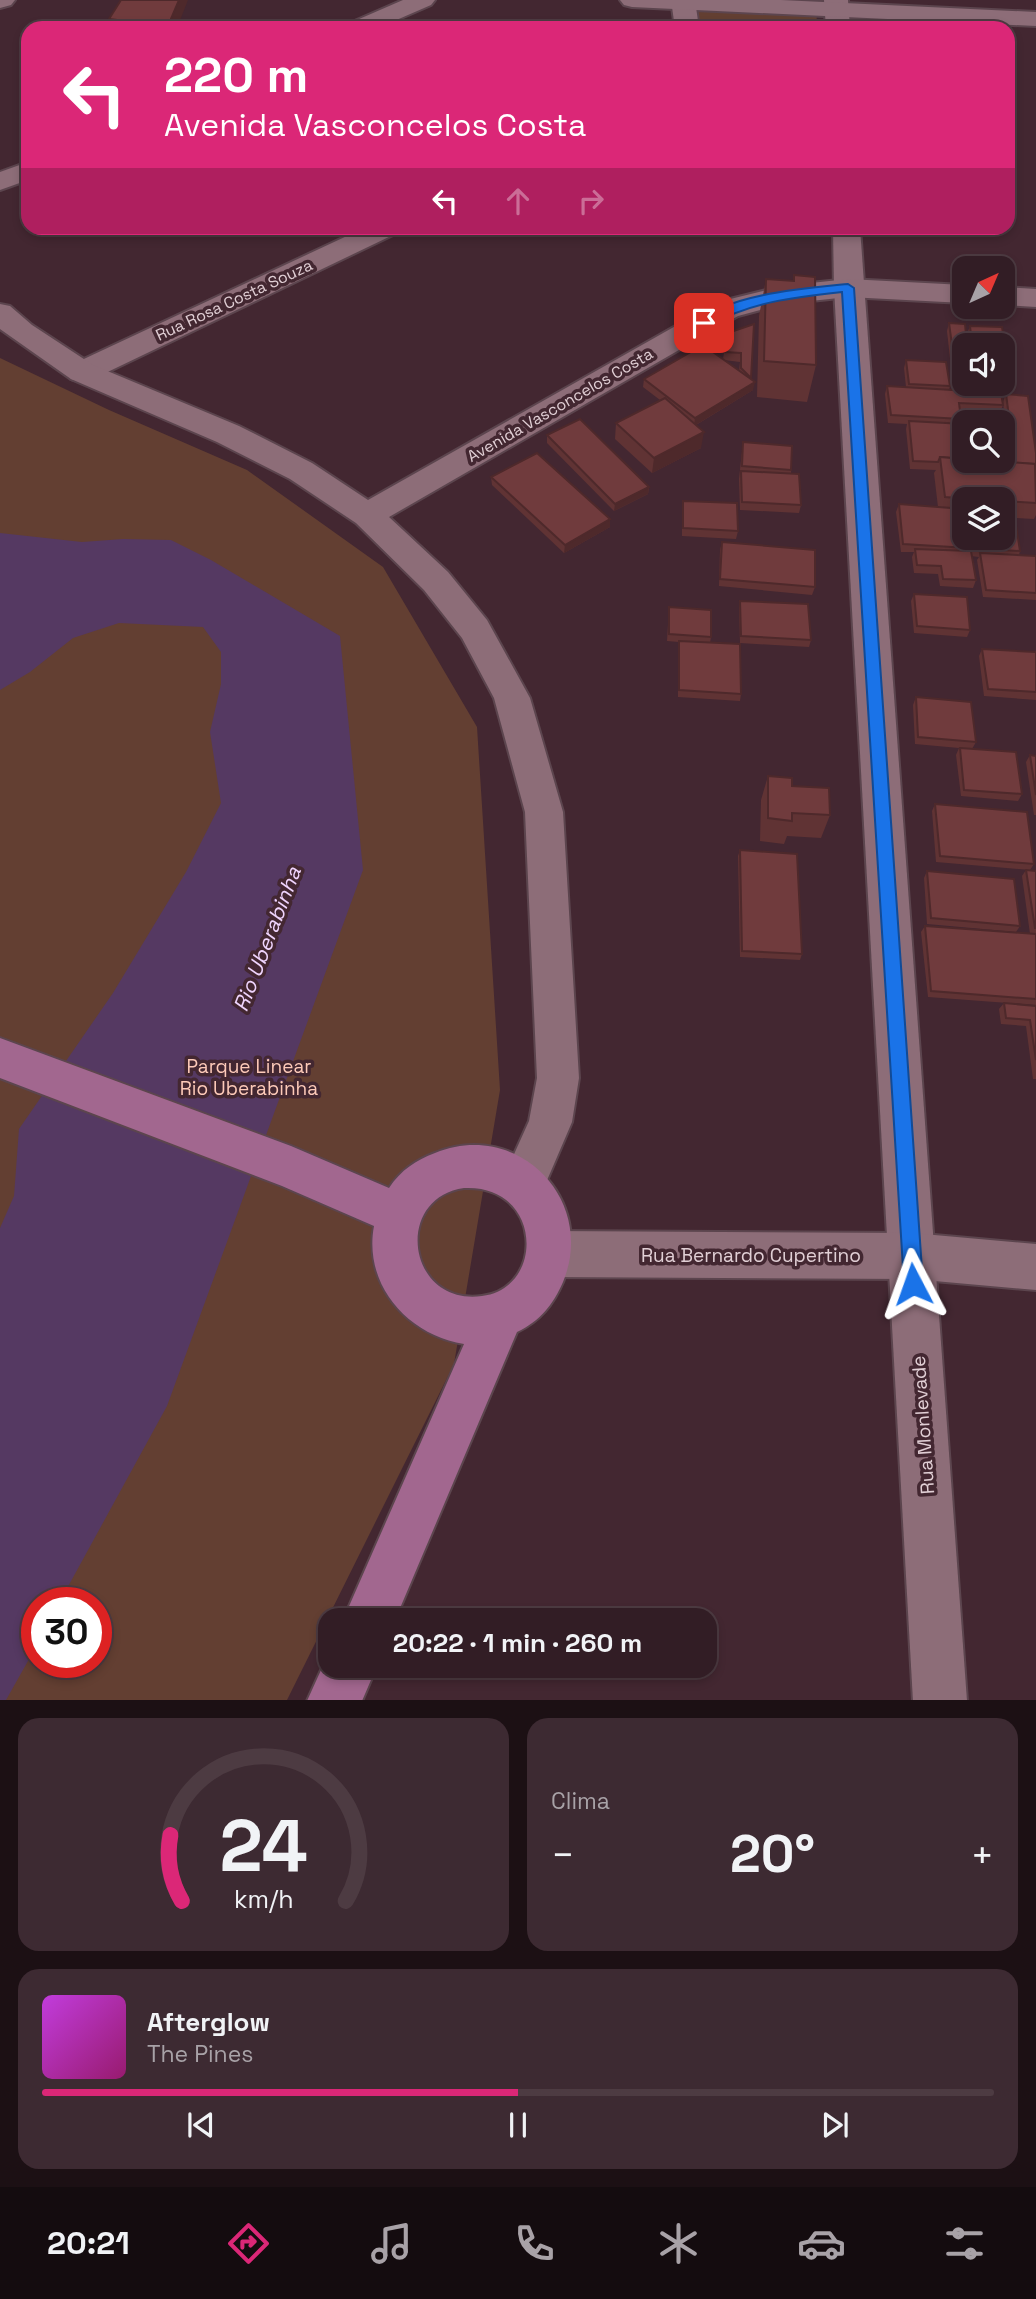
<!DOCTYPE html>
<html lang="pt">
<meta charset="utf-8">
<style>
:root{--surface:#321d25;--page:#3d2a32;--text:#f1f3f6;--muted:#a8a2a7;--line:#4d3b42;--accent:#db2777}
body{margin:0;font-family:"Space Grotesk",sans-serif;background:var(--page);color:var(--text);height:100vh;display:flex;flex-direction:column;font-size:26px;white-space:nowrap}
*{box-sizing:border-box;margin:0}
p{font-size:23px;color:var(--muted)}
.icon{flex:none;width:38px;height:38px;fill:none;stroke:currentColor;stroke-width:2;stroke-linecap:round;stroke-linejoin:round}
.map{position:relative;height:1700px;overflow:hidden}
.drawer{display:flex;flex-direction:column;gap:18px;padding:18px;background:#1c1014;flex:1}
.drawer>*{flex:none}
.guide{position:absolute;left:21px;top:21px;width:994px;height:214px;border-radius:21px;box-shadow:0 4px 10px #0003,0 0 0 2px var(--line);background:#db2777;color:#fff;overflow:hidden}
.needle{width:46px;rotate:44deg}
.fabs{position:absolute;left:952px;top:256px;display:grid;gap:14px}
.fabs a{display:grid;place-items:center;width:63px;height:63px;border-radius:14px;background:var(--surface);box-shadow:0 4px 10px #0003,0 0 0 2px var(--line);font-size:35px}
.speed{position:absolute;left:21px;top:1587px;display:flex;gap:14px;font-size:35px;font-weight:700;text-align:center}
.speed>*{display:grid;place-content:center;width:91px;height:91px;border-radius:50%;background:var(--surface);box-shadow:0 4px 10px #0003,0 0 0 2px var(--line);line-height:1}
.speed .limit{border:10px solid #d22;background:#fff;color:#111}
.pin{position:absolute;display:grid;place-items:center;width:60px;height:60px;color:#fff;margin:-30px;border-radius:14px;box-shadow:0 4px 10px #0006}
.me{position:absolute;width:77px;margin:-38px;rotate:356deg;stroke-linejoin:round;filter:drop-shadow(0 0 5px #0008)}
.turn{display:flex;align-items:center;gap:24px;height:147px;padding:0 28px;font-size:32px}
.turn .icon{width:91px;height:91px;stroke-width:2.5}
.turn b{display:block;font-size:49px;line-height:60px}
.lanes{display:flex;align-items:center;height:66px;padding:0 28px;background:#0003;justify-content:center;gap:35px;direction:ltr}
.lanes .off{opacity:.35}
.big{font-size:52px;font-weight:700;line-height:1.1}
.drawer .tile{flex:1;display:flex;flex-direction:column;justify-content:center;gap:10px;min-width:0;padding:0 24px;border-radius:21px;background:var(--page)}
.drawer .dial{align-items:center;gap:0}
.dial svg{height:182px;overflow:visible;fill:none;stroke:var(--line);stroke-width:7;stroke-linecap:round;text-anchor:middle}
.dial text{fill:var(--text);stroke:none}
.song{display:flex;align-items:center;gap:21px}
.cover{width:84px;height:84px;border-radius:10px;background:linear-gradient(135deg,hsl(290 70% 55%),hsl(320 70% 35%))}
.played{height:7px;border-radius:4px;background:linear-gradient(90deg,var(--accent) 50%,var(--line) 50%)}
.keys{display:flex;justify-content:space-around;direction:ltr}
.heat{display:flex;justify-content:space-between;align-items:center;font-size:38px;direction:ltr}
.drawer .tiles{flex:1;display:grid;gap:18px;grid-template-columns:1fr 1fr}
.tile:last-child{grid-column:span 2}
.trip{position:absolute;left:318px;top:1608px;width:399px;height:70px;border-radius:21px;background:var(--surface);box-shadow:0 4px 10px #0003,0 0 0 2px var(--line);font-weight:700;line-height:70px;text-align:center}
.tabs{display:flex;height:112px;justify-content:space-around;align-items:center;background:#140c0f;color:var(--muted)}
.tabs .icon{width:49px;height:49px}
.tabs .selected{color:var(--accent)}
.tabs b{font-size:32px;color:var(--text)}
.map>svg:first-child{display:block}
.green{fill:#633f32;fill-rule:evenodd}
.water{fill:#553962}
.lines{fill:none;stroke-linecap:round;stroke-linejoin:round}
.minor-casing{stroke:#5c454e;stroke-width:4}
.tertiary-casing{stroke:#5c454e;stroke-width:4}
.primary-casing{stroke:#5c454e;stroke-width:4}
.minor{fill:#8d6d78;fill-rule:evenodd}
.tertiary{fill:#8d6d78;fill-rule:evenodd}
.primary{fill:#a2678f;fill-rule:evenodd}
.wall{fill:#603334;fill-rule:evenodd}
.shaded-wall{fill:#4e292b}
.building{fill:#703b3d;stroke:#4e292b;stroke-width:2}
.route{fill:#1a73e8;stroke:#114b97;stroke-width:2}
.labels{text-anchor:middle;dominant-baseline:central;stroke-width:7;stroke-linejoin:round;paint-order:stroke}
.far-street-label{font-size:16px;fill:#e1cfd5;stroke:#432731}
.park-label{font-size:19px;fill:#fdcab9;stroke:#432731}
.street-label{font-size:19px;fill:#e1cfd5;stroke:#432731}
.water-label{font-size:21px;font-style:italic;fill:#efd4fd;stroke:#432731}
</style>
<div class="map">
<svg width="1036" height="1701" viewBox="0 0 1036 1701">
<rect width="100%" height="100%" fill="#432731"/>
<g class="green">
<path d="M691,0H816L817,28H694Z"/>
<path d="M0,358L109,410L247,470L383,567L477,727L500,1090L454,1364L287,1700H0ZM37,1603H96V1662H37Z"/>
</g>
<path class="water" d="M0,533L82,542L123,539L171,540L211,560L340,636L363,870L167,1406L59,1603H37V1645L6,1700L0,1701V1228L14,1196L19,1129L113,993L186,872L221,803L210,732L221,684V652L203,627L119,623L73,638L30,672L0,690Z"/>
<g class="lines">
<g class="minor-casing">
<g id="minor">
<path d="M403,0H435L431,5L378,28H346L350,23Z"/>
<path d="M671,0H695L699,28H675Z"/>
<path d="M824,0H848L850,28H826Z"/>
<path d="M28,162V180L0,190V172Z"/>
<path d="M364,228H399L395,234L93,379L82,382L71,379L67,372L71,365Z"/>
<path d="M833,228H860L967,1701H913L834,288Z"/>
</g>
</g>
<g class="tertiary-casing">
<g id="tertiary">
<path d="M0,0H15L11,5L0,8Z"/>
<path d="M620,0H781L1036,12V26L632,7L624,5Z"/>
<path d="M848,279L964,285V303L848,297L783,304L738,316L389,517L448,572L487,620L530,698L563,812L579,1078L572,1122L539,1199L523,1205L507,1199L501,1183L529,1121L537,1078L525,812L494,698L462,638L424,590L356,523L290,479L217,442L71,379L0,329V304L10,306L32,325L93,365L239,426L312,463L368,500L718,302L783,286Z"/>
<path d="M1003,287L1036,289V307L1003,305Z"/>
<path d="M549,1231L912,1233L1036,1244V1290L912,1279L549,1277L533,1270L526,1254L533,1238Z"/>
</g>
</g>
<g class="primary-casing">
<g id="primary">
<path d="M0,1038L291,1146L389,1188C401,1170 416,1160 435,1153C518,1119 597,1200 563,1282C553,1305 540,1321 517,1332L395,1620H343L464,1344C408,1335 363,1285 374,1226L282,1186L0,1078ZM464,1188C542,1184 546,1288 482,1296C407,1306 393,1198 464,1188Z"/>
<path d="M331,1648V1666H377L362,1701H307Z"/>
</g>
</g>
<use href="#minor" class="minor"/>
<use href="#tertiary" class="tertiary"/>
<use href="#primary" class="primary"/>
</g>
<g class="wall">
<path d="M121,0L177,28H111L109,19Z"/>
<path d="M794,275L816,365L807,402L757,397L759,316L766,279L793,281Z"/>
<path d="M949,323L964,345V369L951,368L947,331Z"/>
<path d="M754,324L751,380L753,390L696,425L701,448L652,473L615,439L616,423L660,400L643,387L644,379L723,359L724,353L715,352L716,337ZM724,360L740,362L739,371Z"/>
<path d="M970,326L1002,327L1008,363L1004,371H1003V345H968L967,334Z"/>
<path d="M906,360L950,386L949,390L1003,405L1000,413L960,411L961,419L960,423L1007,438L1003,402L1006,394L1036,453V515L1034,519L1015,518L1020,551L1019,555L1036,556V600L983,597L977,560L979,557L971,556L976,580L973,588L940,586L938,574L914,573L912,557L914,552H901L896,512L899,504L938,507L934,473L936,470L910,469L906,429L907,424L888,423L885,394L887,386L906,387L904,368ZM964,499H1003V537H964Z"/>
<path d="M547,435L649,487L648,494L614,511L547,443Z"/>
<path d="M743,442L791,470V473L801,505L799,513L740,510L739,479Z"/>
<path d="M491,477L610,527L564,553L492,485Z"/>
<path d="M683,501L738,531L736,539L682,536V509Z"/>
<path d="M722,542L815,587L812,595L719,586L720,550Z"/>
<path d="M914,594L970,630L967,637L914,633L911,601Z"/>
<path d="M740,601L811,640L809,647L740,643L739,608Z"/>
<path d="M669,607L711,637L710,643L741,694L740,701L678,697V649L679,642L667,641Z"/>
<path d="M982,649L1036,652V700L984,696L979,656Z"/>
<path d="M916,697L976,742L972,749L1022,794L1018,801L961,796L956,755L959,748L915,744L913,705Z"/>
<path d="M1030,755L1036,756V815H1034L1026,762Z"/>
<path d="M768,776L792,786L830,815L821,838L787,836L784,844L760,841L761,800Z"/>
<path d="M935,804L1034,864L1030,870L936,862L932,811Z"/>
<path d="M740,850L802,954L800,960L740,957L738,856Z"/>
<path d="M1026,870L1036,871V1005L928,997L921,932L925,926L1030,934L1022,876Z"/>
<path d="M927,871L1020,926L1016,932L927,924L924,878Z"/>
<path d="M1004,1003L1036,1006V1079H1033L1026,1026L1001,1024L999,1009Z"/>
</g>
<g class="shaded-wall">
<path d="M179,0H188L177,28H169L168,26Z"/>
<path d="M755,382L753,390L694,426L695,418Z"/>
<path d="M704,432L701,448L652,473L654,458Z"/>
<path d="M649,487L648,494L614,511L615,504Z"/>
<path d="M610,519V527L564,553L565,545Z"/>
</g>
<g class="building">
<path d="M121,0H179L168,26L109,19Z"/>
<path d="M794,275L815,277L816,365L764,361L766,279L794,281Z"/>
<path d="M949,323L965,324L967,345H964V361L954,360Z"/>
<path d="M754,324L751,378L741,368V353L724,352L725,345L717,344L716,337Z"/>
<path d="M970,326L1002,327L1008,363H1003V345H972Z"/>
<path d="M703,345L755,382L695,418L644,379Z"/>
<path d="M906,360L946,362L950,386L909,384Z"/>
<path d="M887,386L1001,393L1003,405L959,403L961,419L891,415Z"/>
<path d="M1006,394L1028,396L1036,453V469L1035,464L1015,463Z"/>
<path d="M665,398L704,432L654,458L616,423Z"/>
<path d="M580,419L649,487L615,504L547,435Z"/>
<path d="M909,421L964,424V459L940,457L938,462L913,461Z"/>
<path d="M1003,426H1005L1012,462L981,460H1003Z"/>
<path d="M743,442L792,446L791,470L742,466Z"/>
<path d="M537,453L610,519L565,545L491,477Z"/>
<path d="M940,457L964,459V460H981L1035,464L1036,503L1003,501V499H969L945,497Z"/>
<path d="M741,471L799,474L801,505L742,502Z"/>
<path d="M683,501L737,503L738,531L683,528Z"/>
<path d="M899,504L964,509V537H1003V511L1014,512L1020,551L903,544Z"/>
<path d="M722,542L815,550V587L720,579Z"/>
<path d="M915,549L971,551L976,580L943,579L941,566L917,565Z"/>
<path d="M980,553L1036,556V593L986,590Z"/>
<path d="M914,594L967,597L970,630L917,626Z"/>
<path d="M740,601L808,604L811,640L741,636Z"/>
<path d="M669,607L711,610V637L669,634Z"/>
<path d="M679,641L740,644L741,694L679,690Z"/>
<path d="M982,649L1036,652V692L988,689Z"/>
<path d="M916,697L971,702L976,742L918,737Z"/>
<path d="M960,748L1016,752L1022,794L964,790Z"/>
<path d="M1030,755L1036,756V795Z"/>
<path d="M768,776L792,778V786L829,788L830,815L792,813V821L768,818Z"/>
<path d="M935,804L1027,812L1034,864L940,856Z"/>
<path d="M740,850L797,854L802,954L742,951Z"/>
<path d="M1026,870L1036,871V928H1035Z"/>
<path d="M927,871L1014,879L1020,926L931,918Z"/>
<path d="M925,926L1036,934V999L931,991Z"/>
<path d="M1004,1003L1036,1006V1060L1030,1020L1006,1018Z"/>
</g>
<path class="route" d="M848,284L854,288L923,1284L920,1290L913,1293L907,1290L904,1284L842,292C795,297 750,302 708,326L704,327L698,323C726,294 808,288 848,284Z"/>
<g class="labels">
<g class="far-street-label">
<text transform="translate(234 300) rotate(-25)">Rua Rosa Costa Souza</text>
<text transform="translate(560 405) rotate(-30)">Avenida Vasconcelos Costa</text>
</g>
<g class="park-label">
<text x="249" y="1066">Parque Linear<tspan x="249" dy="22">Rio Uberabinha</tspan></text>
</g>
<g class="street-label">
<text x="751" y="1255">Rua Bernardo Cupertino</text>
<text transform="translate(923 1425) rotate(-94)">Rua Monlevade</text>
</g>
<g class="water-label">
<text transform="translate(267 939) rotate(-69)">Rio Uberabinha</text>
</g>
</g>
</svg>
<div class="fabs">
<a><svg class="needle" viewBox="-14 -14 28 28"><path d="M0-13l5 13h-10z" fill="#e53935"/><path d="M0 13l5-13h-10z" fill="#a8a2a7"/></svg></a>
<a><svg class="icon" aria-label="sound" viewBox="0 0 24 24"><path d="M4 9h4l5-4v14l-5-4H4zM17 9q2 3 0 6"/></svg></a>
<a><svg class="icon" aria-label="search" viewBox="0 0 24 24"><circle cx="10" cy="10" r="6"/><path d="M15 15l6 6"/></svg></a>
<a><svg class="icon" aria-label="layers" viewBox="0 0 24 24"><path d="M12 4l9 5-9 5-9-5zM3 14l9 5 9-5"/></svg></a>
</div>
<div class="speed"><div class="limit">30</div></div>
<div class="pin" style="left:704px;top:323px;background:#d93025"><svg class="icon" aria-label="arrive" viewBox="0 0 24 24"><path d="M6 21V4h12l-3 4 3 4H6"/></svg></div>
<svg class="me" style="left:913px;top:1284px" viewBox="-20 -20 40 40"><path d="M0-17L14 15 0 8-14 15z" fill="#1a73e8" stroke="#fff" stroke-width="4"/></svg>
<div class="trip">20:22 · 1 min · 260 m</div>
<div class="guide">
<div class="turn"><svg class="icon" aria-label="left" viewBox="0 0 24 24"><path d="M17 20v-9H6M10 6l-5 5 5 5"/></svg><div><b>220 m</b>Avenida Vasconcelos Costa</div></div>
<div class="lanes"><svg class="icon" aria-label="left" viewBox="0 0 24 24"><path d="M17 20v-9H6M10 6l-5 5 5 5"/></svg><svg class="icon off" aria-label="ahead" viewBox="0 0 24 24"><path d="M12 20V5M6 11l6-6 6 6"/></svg><svg class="icon off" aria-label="right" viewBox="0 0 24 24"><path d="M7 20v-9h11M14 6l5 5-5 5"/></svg></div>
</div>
</div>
<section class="drawer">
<div class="tiles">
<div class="tile dial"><svg viewBox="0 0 100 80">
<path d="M14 69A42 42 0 1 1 86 69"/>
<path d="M14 69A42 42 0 0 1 9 40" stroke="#db2777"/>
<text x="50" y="56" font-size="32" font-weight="700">24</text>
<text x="50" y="72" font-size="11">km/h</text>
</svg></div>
<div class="tile"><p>Clima</p>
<div class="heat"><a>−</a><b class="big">20°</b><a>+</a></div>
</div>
<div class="tile">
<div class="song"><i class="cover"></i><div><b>Afterglow</b><p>The Pines</p></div></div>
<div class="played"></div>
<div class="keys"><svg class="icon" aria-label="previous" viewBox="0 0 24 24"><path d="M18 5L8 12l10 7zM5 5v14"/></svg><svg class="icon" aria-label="pause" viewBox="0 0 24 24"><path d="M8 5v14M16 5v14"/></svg><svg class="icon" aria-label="next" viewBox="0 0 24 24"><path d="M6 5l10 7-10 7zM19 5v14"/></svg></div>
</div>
</div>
</section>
<nav class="tabs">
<b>20:21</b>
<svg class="icon selected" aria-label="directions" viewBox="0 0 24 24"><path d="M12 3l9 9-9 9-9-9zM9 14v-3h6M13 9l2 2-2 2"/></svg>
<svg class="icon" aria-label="music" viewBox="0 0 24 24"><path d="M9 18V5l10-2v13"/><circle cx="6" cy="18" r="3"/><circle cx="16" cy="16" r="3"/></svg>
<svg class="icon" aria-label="phone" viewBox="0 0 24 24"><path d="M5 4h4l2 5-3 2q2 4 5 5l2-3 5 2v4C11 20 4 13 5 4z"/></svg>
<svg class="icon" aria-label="climate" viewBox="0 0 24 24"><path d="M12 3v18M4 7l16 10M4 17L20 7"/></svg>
<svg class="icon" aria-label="car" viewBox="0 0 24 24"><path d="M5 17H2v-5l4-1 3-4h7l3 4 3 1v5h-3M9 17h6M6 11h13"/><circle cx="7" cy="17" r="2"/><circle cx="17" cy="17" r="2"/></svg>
<svg class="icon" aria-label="filters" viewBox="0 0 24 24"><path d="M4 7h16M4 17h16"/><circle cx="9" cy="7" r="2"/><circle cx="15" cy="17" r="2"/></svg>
</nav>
